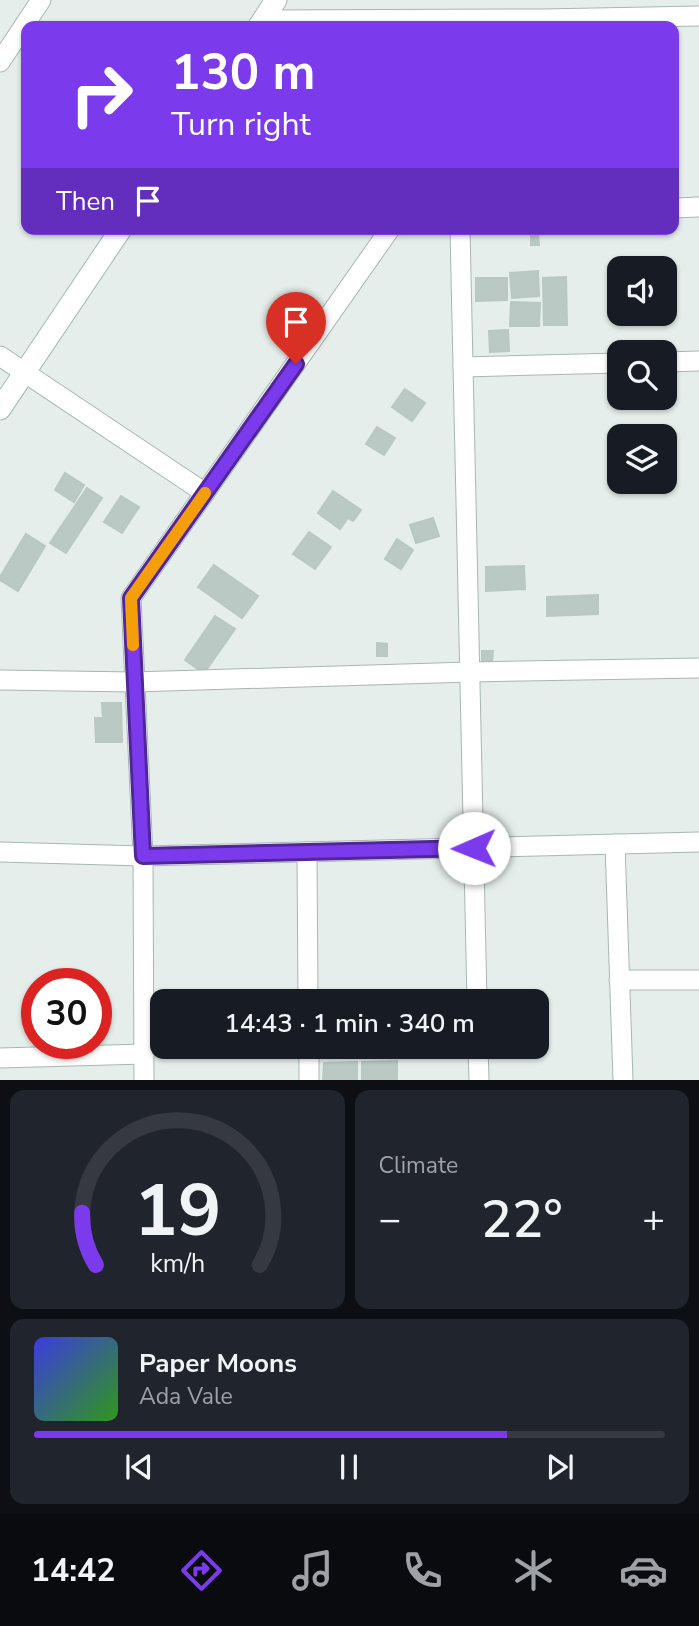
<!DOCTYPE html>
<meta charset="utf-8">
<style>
:root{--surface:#171b24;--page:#20242c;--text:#f1f3f6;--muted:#9ea1a6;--line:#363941;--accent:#7c3aed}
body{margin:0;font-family:"Nunito Sans",sans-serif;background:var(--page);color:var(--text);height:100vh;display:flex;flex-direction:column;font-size:26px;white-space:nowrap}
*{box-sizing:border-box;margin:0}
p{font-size:23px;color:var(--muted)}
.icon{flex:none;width:38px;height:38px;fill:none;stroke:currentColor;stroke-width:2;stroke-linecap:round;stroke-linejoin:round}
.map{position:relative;height:1080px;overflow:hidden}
.details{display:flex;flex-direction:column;gap:10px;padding:10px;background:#0d0f14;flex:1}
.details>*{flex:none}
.guide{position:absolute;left:21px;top:21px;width:658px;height:214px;border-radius:14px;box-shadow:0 2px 5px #0004;background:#7c3aed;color:#fff;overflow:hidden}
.tools{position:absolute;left:607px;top:256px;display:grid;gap:14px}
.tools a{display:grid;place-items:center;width:70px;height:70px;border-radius:14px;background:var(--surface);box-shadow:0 2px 5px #0004;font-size:35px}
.speed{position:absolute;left:21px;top:968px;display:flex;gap:14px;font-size:35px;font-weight:700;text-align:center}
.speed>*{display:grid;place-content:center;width:91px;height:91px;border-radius:50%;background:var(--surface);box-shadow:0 2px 5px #0004;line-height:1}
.speed .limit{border:10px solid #d22;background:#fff;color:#111}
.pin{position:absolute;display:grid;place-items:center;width:60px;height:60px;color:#fff;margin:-72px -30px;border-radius:50% 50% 50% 0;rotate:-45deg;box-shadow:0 0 7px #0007}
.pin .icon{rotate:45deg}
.me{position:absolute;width:77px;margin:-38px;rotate:269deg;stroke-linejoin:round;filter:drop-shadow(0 0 5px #0008)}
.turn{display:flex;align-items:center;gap:24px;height:147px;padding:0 35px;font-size:32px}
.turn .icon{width:91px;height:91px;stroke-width:2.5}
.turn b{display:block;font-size:49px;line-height:60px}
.then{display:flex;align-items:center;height:66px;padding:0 35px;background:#0003;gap:14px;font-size:26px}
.big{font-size:52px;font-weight:600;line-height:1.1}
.details .widget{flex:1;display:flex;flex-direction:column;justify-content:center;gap:10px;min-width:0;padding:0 24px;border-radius:14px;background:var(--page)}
.details .dial{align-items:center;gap:0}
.dial svg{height:182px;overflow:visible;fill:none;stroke:var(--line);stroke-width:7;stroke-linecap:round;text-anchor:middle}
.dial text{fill:var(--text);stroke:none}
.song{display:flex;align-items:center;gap:21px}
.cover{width:84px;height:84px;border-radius:10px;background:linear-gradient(135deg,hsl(240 70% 55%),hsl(110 70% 35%))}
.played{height:7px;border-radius:4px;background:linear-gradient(90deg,var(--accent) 75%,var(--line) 75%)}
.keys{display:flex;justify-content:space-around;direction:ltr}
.heat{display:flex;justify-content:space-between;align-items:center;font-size:38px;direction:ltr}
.details .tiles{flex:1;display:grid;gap:10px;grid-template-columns:1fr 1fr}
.widget:last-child{grid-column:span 2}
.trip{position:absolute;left:150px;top:989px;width:399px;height:70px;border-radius:14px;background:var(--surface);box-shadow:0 2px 5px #0004;font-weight:600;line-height:70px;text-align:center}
.dock{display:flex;height:112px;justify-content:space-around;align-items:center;background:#090b0e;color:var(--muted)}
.dock .icon{width:49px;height:49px}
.dock .current{color:var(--accent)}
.dock b{font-size:32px;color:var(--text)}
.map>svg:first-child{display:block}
.building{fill:#bac9c4;stroke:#b8c8c2;stroke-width:2}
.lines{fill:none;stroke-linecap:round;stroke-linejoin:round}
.street-casing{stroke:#a7b7b2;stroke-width:21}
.secondary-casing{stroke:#a4bab3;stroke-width:23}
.street{stroke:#fff;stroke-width:19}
.secondary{stroke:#fff;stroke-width:21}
.route-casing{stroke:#51269a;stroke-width:18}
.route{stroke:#7c3aed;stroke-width:12}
.slow{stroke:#f59e0b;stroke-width:12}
</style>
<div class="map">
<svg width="699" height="1080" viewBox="0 0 699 1080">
<rect width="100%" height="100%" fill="#e5eeeb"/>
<g class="building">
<path d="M531,234H538L539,245H531Z"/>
<path d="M538,271L539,296L512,298L510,273Z"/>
<path d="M566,277L567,325H544L543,278Z"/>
<path d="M476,278H507V300L476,301Z"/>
<path d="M511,302L540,303L539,326H510Z"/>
<path d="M508,330L509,351L490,352L489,331Z"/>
<path d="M405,389L425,403L412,421L392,407Z"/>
<path d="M377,427L395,438L384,455L366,444Z"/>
<path d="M65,473L84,485L74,502L55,490Z"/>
<path d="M87,488L102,498L66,553L50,543Z"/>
<path d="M333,491L361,510L353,521L348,518L340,529L318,513Z"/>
<path d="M121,496L139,507L122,533L104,522Z"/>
<path d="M433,518L439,536L416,543L410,525Z"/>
<path d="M309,532L331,547L315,569L293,554Z"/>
<path d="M26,534L45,546L18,591L0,580V577Z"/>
<path d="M397,539L413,550L401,569L385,559Z"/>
<path d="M214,565L258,596L242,618L198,587Z"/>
<path d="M524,566L525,589L486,591V567Z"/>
<path d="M598,595V614L547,616V597Z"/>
<path d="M215,616L235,629L204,673L185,660Z"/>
<path d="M377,643L387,644V656H377Z"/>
<path d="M482,651H493L492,662L482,661Z"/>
<path d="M102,703H121L122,742H96L95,718H103Z"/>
<path d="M397,1061V1080H362V1062Z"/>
<path d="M357,1062V1080H323L324,1063Z"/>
</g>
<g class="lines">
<g class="street-casing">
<g id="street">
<path d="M263,20L543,19L699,16"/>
<path d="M0,62L41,0"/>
<path d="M674,208L699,207"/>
<path d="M460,229L477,1001"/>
<path d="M0,356L205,493"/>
<path d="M665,362L699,361"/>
<path d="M463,367L620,363"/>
<path d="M0,680L134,682L470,672L699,668"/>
<path d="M615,844L623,1080"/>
<path d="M0,852L143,856L699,842"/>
<path d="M307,852L308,1001"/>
<path d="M619,980H699"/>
<path d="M309,1046V1080"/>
<path d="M478,1046L479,1080"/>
<path d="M0,1058L144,1054"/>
<path d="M144,1080L143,856L131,598L390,229"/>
</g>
</g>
<g class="secondary-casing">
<g id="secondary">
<path d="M259,26L276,0"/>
<path d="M0,409L121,229"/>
</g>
</g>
<use href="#street" class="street"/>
<use href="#secondary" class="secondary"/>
</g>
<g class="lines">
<g class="route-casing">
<path id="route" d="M296,364L131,598L143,856L474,848"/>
</g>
<use href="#route" class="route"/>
<path class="slow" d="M133,645L131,598L205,493"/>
</g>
</svg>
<div class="tools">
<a><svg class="icon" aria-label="sound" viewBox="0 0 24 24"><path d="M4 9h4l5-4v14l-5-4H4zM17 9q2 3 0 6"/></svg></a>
<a><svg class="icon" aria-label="search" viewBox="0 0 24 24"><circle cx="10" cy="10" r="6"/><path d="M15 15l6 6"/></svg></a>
<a><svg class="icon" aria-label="layers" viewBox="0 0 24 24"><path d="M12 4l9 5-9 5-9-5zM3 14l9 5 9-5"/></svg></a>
</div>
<div class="speed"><div class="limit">30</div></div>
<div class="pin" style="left:296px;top:364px;background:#d93025"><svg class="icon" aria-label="arrive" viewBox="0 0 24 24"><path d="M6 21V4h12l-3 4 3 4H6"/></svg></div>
<svg class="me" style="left:474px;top:848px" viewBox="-20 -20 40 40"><circle r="19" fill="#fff"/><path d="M0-13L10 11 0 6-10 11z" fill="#7c3aed"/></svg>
<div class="trip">14:43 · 1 min · 340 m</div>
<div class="guide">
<div class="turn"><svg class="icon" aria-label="right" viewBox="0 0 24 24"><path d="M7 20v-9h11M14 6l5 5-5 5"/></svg><div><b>130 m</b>Turn right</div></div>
<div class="then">Then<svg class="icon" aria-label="arrive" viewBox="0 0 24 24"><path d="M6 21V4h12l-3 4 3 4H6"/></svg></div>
</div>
</div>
<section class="details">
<div class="tiles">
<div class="widget dial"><svg viewBox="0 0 100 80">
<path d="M14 69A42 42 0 1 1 86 69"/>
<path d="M14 69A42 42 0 0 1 8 46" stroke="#7c3aed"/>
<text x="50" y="56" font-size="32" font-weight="700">19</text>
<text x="50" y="72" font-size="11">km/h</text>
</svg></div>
<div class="widget"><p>Climate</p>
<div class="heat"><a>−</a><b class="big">22°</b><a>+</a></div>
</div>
<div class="widget">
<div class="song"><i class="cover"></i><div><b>Paper Moons</b><p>Ada Vale</p></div></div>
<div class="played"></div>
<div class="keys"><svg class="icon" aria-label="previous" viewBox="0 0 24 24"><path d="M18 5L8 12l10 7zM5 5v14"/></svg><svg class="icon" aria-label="pause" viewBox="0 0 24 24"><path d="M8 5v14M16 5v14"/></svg><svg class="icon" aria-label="next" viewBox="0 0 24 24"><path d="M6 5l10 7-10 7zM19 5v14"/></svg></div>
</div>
</div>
</section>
<nav class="dock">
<b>14:42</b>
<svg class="icon current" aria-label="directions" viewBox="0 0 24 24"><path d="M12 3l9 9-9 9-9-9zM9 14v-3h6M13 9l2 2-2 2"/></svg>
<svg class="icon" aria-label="music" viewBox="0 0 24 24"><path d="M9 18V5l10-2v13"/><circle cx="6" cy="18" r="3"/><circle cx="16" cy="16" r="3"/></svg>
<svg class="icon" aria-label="phone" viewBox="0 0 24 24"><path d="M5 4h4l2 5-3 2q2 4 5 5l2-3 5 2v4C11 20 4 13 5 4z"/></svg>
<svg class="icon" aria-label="climate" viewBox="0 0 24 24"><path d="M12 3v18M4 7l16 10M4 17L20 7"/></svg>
<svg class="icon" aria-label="car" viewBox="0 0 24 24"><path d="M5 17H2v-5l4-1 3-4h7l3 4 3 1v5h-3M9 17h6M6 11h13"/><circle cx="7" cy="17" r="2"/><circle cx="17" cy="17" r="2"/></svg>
</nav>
